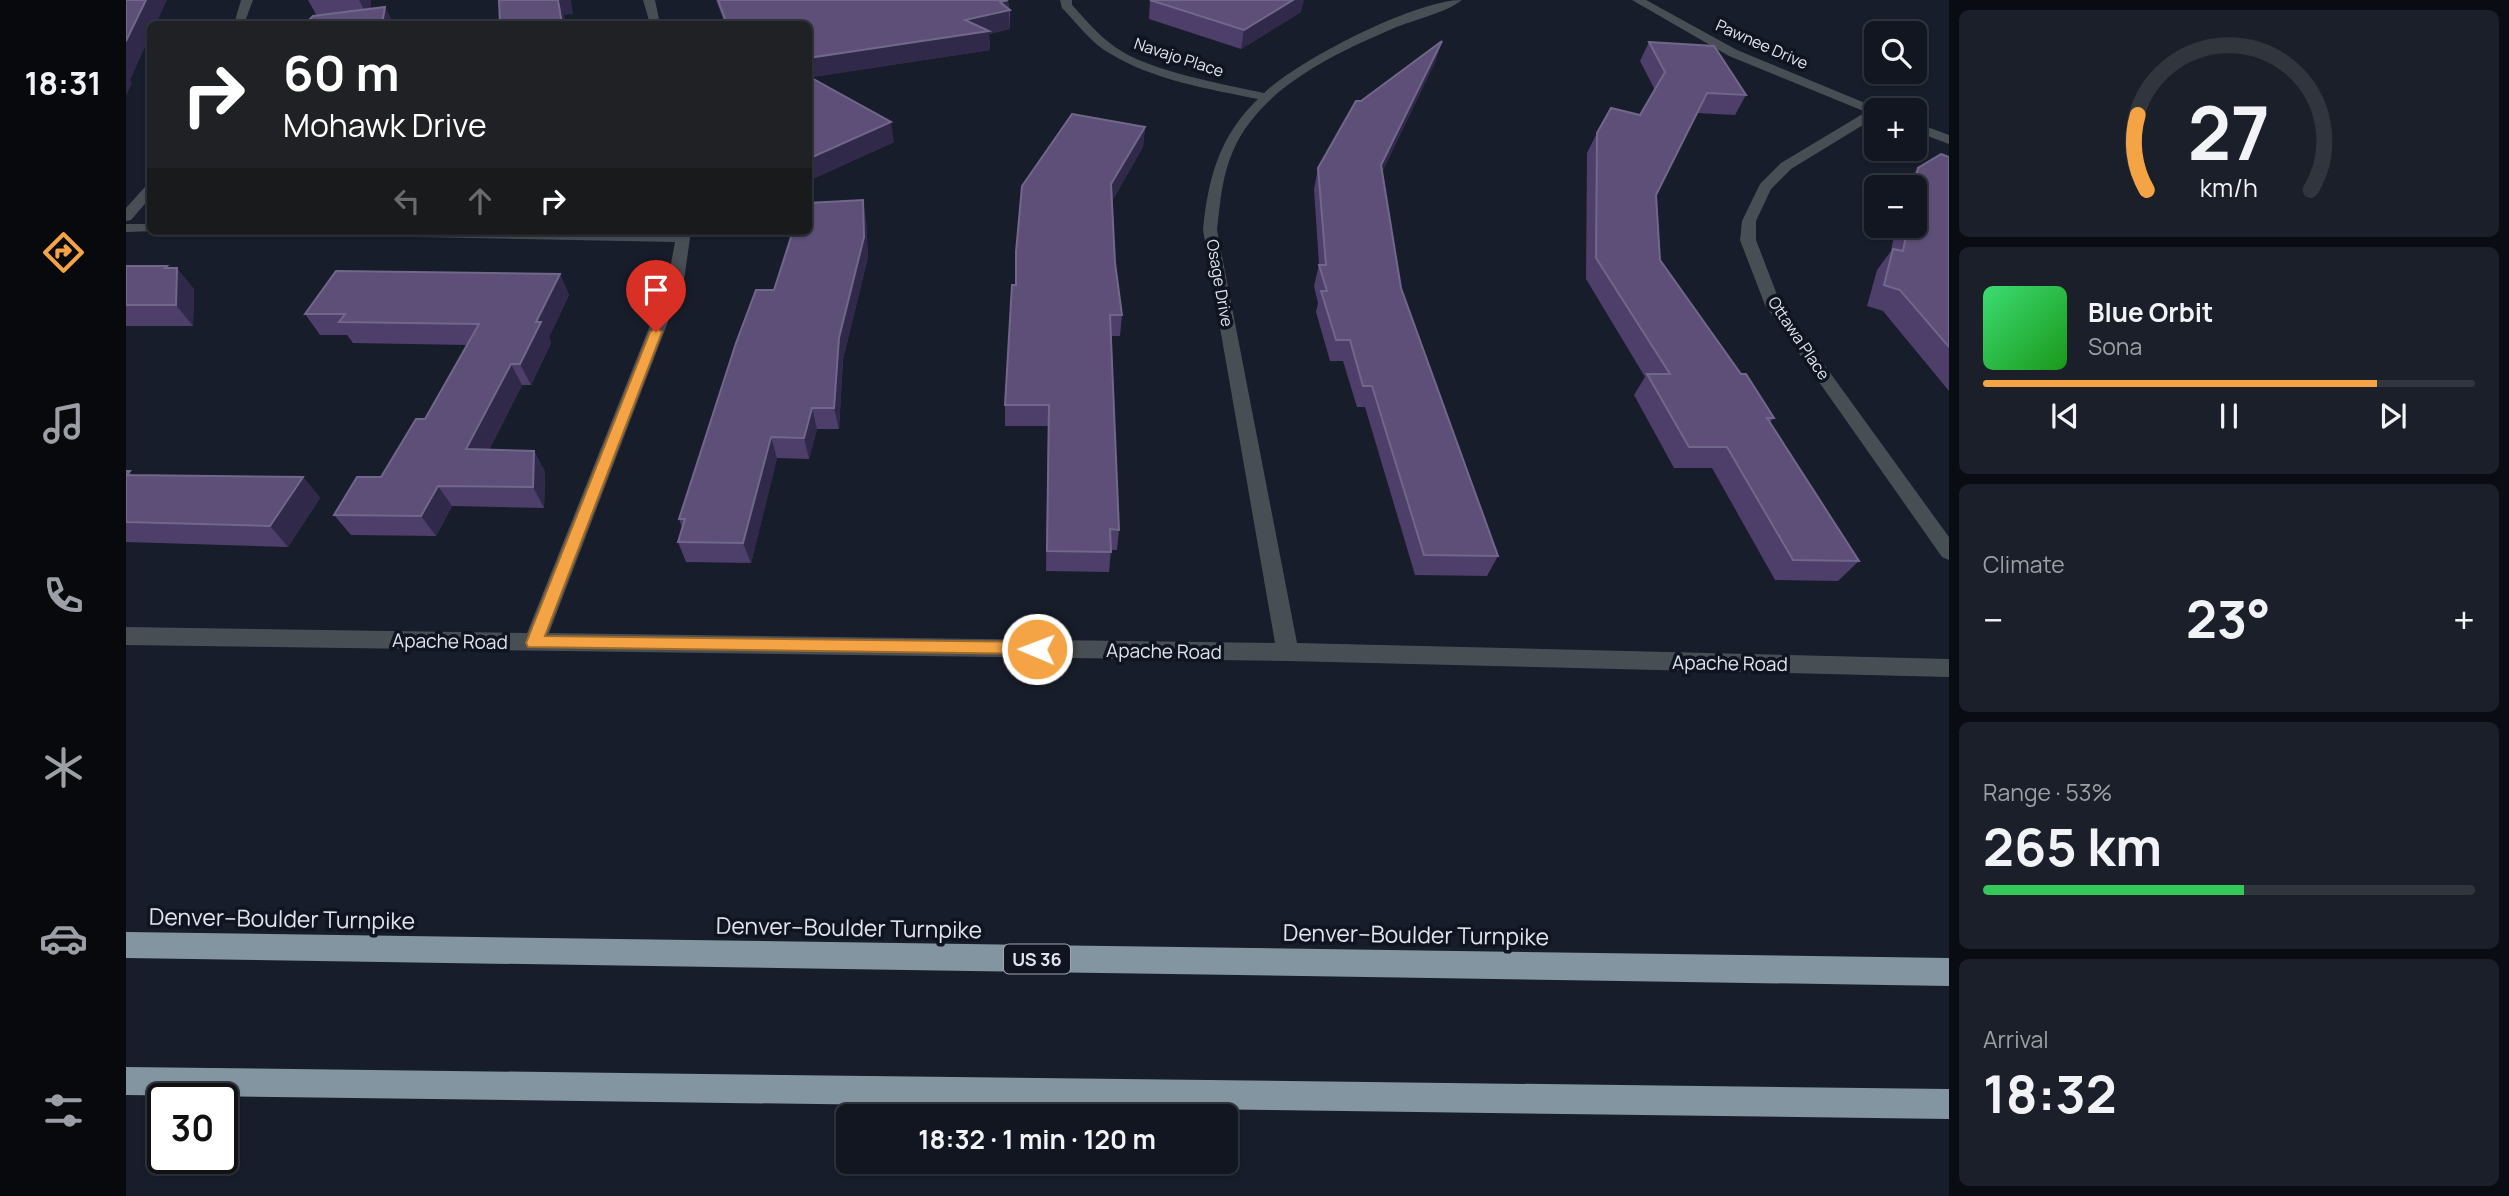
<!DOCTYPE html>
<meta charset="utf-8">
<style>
:root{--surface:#111620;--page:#1a1f29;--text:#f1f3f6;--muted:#9c9fa5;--line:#30353e;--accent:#f4a444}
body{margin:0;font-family:Manrope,sans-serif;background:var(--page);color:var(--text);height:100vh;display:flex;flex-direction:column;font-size:26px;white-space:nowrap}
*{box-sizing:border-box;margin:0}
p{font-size:23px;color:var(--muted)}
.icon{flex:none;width:38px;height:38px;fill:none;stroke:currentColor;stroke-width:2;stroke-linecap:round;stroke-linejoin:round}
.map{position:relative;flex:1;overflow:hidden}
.details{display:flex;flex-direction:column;gap:10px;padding:10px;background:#090c12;width:560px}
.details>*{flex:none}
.top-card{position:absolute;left:21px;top:21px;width:665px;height:214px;border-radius:10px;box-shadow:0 2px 5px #0004,0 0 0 2px var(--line);background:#202124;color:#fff;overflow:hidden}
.fabs{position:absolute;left:1738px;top:21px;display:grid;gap:14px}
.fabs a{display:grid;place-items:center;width:63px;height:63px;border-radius:10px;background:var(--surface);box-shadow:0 2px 5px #0004,0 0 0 2px var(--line);font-size:35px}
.speed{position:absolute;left:21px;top:1083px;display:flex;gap:14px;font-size:35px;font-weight:700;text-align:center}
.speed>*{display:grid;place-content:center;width:91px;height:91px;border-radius:50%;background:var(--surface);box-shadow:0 2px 5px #0004,0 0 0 2px var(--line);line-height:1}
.speed .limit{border:4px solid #111;border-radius:10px;background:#fff;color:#111}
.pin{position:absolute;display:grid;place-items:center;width:60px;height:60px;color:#fff;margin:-72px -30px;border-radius:50% 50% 50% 0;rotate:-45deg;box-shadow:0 0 7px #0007}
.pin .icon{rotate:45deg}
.me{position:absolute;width:77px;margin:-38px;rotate:271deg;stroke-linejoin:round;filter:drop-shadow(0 0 5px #0008)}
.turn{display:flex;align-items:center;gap:24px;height:147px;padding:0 21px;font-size:32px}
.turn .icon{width:91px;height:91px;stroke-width:2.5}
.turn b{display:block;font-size:49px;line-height:60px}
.lanes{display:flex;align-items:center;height:66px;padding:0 21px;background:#0003;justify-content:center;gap:35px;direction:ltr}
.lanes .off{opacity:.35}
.big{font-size:52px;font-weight:700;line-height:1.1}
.details .tile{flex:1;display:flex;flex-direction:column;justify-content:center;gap:10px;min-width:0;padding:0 24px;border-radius:10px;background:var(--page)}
.details .dial{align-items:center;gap:0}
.dial svg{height:182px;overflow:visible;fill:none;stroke:var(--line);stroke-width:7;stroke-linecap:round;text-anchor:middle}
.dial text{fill:var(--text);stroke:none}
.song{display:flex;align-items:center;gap:21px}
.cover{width:84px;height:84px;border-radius:10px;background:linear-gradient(135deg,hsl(140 70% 55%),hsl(120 70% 35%))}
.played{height:7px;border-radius:4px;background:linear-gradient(90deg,var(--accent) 80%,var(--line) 80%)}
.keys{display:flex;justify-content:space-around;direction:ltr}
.heat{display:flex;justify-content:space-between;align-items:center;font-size:38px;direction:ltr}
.charge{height:10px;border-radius:5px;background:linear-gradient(90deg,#34c759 53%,var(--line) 0)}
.trip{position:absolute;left:710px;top:1104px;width:402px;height:70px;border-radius:10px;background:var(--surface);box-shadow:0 2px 5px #0004,0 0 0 2px var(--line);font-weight:700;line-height:70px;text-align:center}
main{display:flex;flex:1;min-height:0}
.menu{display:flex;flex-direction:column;width:126px;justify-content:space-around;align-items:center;background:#07090d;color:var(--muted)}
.menu .icon{width:49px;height:49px}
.menu .on{color:var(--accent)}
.menu b{font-size:32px;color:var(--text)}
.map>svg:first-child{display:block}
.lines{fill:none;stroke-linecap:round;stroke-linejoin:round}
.street{fill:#484f54;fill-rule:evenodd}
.highway{fill:#8295a0;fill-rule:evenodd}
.wall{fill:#4d3e6a}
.shaded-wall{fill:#31294a}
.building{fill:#5d4f78;stroke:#71678a;stroke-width:2}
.route{fill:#f4a444;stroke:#9f6b2c;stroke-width:2}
.labels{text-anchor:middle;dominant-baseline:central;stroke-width:7;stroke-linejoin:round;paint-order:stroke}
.far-street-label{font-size:16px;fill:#e0e4ed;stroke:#0f1420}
.shield{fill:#0f1420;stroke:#a1a6b0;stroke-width:2}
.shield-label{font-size:18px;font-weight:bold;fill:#e0e4ed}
.street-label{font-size:19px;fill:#e0e4ed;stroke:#0f1420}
.near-street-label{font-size:23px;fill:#e0e4ed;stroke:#0f1420}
</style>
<main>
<nav class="menu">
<b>18:31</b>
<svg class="icon on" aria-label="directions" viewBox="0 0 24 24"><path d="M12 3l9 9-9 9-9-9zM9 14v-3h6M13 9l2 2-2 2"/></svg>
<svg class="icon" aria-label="music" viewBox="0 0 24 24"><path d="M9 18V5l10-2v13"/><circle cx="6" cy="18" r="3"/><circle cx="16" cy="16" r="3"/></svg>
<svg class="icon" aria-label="phone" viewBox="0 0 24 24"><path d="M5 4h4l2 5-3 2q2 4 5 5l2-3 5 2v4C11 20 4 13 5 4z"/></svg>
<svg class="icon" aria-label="climate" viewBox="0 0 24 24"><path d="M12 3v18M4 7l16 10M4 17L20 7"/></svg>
<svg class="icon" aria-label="car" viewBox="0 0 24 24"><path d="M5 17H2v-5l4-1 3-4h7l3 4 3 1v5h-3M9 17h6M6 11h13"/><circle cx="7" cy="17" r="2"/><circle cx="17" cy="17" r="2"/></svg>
<svg class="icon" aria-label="filters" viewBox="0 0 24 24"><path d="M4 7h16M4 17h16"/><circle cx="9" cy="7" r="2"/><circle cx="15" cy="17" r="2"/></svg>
</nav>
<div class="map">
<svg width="1823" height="1196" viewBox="0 0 1823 1196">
<rect width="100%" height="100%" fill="#171d2a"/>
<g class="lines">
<g class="street">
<path d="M115,0H127L118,24H108Z"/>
<path d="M517,0H529L534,24H524Z"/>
<path d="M934,0H946V5C959,19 973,36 989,47C1022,71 1097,84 1138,93C1173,60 1289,0 1336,0C1320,13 1286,20 1266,29C1208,54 1134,88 1107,151C1096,176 1094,203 1091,230L1171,643L1823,659V677L1162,661L0,645V627L401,633L542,280L549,242L183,235L176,231L550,233L551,231H565L558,280L423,633L1149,643L1077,230C1082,179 1093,136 1132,99C1082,89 1027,80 983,53C965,43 950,22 936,8Z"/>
<path d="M1506,0H1520L1611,50L1756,110H1750V117L1665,169L1645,189L1630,221V240L1655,305L1823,537V560L1816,557L1639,305L1614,240L1616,221L1634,184L1655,163L1740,112L1603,56Z"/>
<path d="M1788,122L1823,135V144L1788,131Z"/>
<path d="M24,186V198L5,220L0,221V208L19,187Z"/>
<path d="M0,224H24V231H29L0,232Z"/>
</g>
<g class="highway">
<path d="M0,932L1823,958V986L0,958Z"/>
<path d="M0,1067L1823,1089V1119L0,1095Z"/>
</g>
</g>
<g class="wall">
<path d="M182,0H245L244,9L191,16Z"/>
<path d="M590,0H882L883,9L884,10V29L863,34L864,50L685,77L768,142L682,181V24H599Z"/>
<path d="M1024,0L1175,12L1115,49L1023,19Z"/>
<path d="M1523,42L1620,95L1609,115L1571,113L1530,195L1534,260L1615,374L1648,418L1644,422L1733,561L1712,581L1649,580L1586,468H1548L1508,395L1519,377L1460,279L1461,153L1471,133L1514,115L1529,90L1514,61Z"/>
<path d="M1310,60L1256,172L1275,288L1372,556L1361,576L1289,575L1239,407H1231L1217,361H1204L1190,312L1192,303L1188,286L1193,265L1188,189L1192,168L1235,101Z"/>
<path d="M1019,127L1017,147L986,201L989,263L996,315L994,336H985L993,530L991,550H985L983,572L920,571L922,426H879V405L890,285Z"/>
<path d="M1823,157V391L1757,311L1741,306L1751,270L1765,251L1770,226H1788V187H1778L1792,168Z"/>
<path d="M740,220L742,257L717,359L713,429H691L683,459L651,458L625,563L560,562L552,542L556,527L553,519Z"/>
<path d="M0,266L43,268L68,289L67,326H0Z"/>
<path d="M434,274L443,295L423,337L425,343L405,385H396L363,450L408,451L419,472L418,508L326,506L310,536L225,535L208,515L255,477L299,419L341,345L227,343L221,335H194L179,314Z"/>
<path d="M0,471L7,475L177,477L194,498L162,547L0,542Z"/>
</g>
<g class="shaded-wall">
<path d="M20,0H41L30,24H24V36L4,80L6,83L0,96V41Z"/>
<path d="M233,0H245L242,17Z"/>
<path d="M432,0H445L447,14L438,15L440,24H436Z"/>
<path d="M1167,0H1178L1175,12L1115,49L1118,30Z"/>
<path d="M882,1L884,29L863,34L864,50L682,78V58L839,20L874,2Z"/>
<path d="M259,7L268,24H256Z"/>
<path d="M1316,41L1310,60L1249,186L1255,165Z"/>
<path d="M765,122L768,142L682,181V159Z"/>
<path d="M1019,127L1017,147L984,205L985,184Z"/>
<path d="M737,200L740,220L742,257L717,359L713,429L708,408L713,338Z"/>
<path d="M41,266L51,278V268L68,289L67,326L50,305L39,268Z"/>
<path d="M434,274L443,295L423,337L425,343L405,385L394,364L410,322Z"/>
<path d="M385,364L396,385L353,470L340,449Z"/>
<path d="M686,408L691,429L683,459L678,438Z"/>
<path d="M645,437L651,458L625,563L617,543Z"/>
<path d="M408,451L419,472L418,508L407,487Z"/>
<path d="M177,477L194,498L162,547L144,526Z"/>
<path d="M312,486L326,506L310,536L295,516Z"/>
</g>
<g class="building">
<path d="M0,0H20L0,41Z"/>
<path d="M373,0H432L436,24H374Z"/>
<path d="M592,0H882L874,2L884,10L839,20L863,31L682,58V24H601Z"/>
<path d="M1024,0H1167L1118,30Z"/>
<path d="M259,7L256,24H179L187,16Z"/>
<path d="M1316,41L1255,165L1275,288L1372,556L1298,555L1246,386H1237L1224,340H1210L1195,291H1201L1193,265H1200L1192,168L1230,101H1235Z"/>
<path d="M1523,42L1588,46L1620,95L1581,93L1530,195L1534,260L1615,374H1620L1648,418H1641L1733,561L1667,560L1601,447H1563L1521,374H1544L1470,258L1471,133L1485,108L1514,115L1539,72Z"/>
<path d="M682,76L765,122L682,159Z"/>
<path d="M946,114L1019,127L985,184L989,263L996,315H984L993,530L984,529L985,552L921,551L923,405H879L886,285H890V252L896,186Z"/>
<path d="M1815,154L1823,157V347L1774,290L1758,285L1767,249L1777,251L1782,226H1788V188L1792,168Z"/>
<path d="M737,200L738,237L713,338L708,408H686L678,438L645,437L617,543L552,542L559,519H553L610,343L630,290H648L667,231H682V203Z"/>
<path d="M0,266H41L39,268H51L50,305H0Z"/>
<path d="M210,271L434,274L410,322H415L394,364H385L340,449L408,451L407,487L312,486L295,516L208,515L231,477H255L290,419H299L353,324L213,322L219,314H179Z"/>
<path d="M0,471H4L1,475L177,477L144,526L0,522Z"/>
</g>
<path class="route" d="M530,328L536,332L419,636L911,642L916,644L919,649L916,654L402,647L400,643L524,332Z"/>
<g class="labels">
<g class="far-street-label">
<text transform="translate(1636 44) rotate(24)">Pawnee Drive</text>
<text transform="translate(1053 57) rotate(18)">Navajo Place</text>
<text transform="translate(1094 283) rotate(80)">Osage Drive</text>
<text transform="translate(1673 338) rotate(56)">Ottawa Place</text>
</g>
<rect class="shield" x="878" y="944.5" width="66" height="29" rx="5"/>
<g class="shield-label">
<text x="911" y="959">US 36</text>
</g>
<g class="street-label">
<text transform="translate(324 641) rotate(1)">Apache Road</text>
<text transform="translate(1038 651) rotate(1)">Apache Road</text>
<text transform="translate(1604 663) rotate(1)">Apache Road</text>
</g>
<g class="near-street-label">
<text transform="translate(156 918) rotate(1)">Denver–Boulder Turnpike</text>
<text transform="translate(723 927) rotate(1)">Denver–Boulder Turnpike</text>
<text transform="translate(1290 934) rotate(1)">Denver–Boulder Turnpike</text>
</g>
</g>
</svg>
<div class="fabs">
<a><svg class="icon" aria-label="search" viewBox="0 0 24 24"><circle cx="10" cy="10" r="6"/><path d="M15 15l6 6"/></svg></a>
<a>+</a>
<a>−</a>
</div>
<div class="speed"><div class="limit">30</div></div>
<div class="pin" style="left:530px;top:332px;background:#d93025"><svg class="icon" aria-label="arrive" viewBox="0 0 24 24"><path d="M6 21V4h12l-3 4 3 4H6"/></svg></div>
<svg class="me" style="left:911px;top:649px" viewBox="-20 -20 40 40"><circle r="17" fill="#f4a444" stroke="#fff" stroke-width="3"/><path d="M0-11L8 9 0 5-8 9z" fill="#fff"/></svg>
<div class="trip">18:32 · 1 min · 120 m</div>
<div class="top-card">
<div class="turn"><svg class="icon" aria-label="right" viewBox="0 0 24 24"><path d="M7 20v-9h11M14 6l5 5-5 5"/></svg><div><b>60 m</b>Mohawk Drive</div></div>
<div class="lanes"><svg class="icon off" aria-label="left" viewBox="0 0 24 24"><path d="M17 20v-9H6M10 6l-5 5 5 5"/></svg><svg class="icon off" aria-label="ahead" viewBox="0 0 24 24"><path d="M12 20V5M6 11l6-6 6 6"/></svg><svg class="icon" aria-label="right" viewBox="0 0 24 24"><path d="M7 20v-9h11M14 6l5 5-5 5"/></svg></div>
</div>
</div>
<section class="details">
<div class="tile dial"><svg viewBox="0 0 100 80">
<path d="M14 69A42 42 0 1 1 86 69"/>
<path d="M14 69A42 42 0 0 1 10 36" stroke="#f4a444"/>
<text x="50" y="56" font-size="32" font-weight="700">27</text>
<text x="50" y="72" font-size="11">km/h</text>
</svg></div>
<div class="tile">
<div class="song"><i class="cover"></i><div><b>Blue Orbit</b><p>Sona</p></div></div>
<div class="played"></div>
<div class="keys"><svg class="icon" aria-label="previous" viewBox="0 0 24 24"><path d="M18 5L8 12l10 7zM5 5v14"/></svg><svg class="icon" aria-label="pause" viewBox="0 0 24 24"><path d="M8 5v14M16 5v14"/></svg><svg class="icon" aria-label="next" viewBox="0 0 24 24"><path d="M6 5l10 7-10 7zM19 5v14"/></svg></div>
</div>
<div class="tile"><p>Climate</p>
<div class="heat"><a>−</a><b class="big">23°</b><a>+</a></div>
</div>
<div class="tile"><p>Range · 53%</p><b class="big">265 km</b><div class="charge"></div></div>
<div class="tile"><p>Arrival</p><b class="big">18:32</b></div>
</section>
</main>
